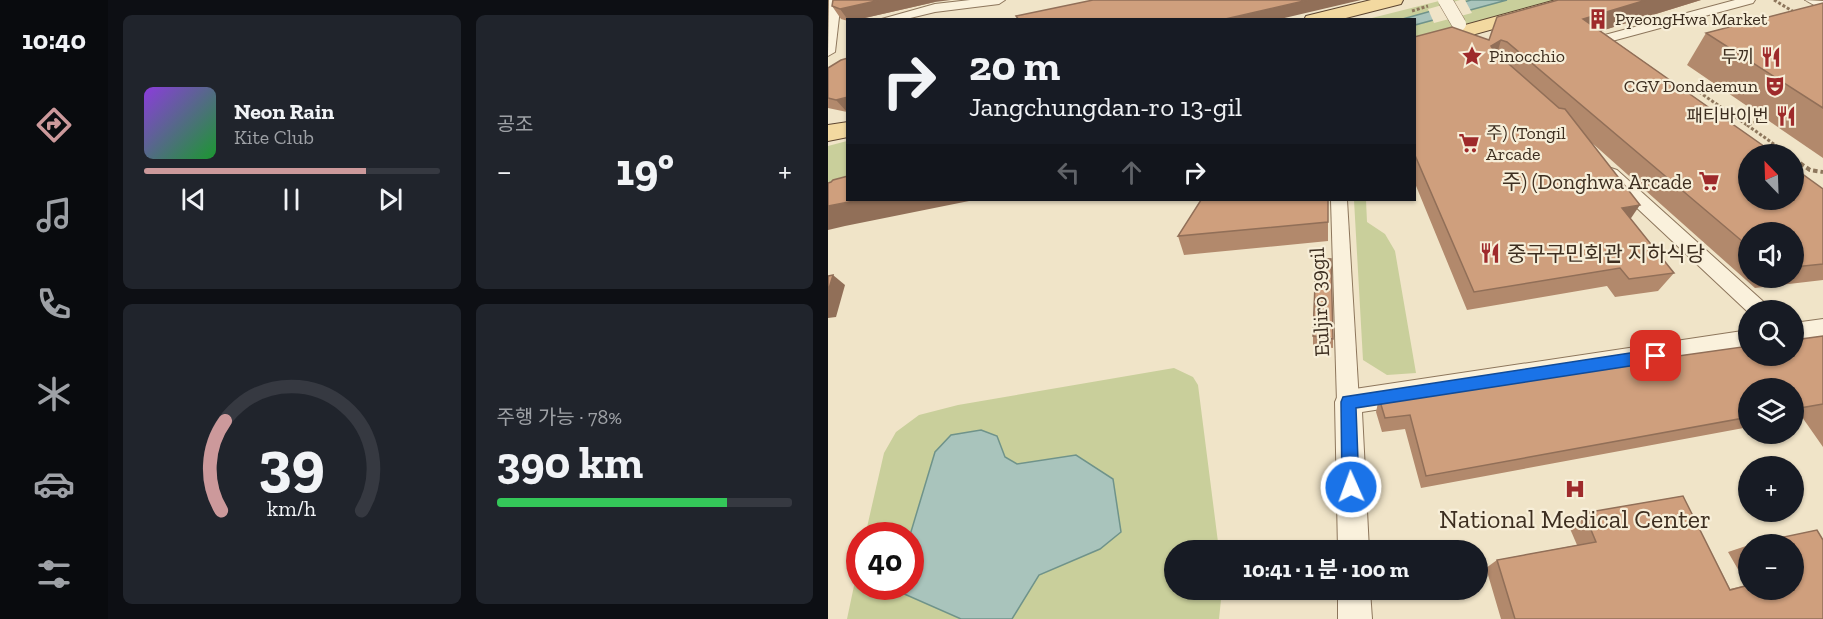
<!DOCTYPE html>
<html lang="ko">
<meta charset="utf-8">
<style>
:root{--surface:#171b24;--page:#20242c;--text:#f1f3f6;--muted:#9ea1a6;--line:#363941;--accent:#cc999b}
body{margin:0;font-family:"Zilla Slab","Noto Sans KR",serif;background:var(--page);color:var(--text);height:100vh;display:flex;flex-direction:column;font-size:22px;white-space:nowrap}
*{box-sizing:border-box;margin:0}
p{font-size:20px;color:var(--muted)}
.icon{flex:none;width:33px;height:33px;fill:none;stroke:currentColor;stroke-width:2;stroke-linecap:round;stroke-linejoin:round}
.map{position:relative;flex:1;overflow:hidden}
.panel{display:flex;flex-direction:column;gap:15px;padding:15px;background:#0d0f14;width:720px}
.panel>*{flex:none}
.guide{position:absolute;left:18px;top:18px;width:570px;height:183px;border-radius:0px;box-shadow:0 2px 4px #0004;background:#171b24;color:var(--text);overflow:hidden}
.needle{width:39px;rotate:337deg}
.buttons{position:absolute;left:910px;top:144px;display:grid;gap:12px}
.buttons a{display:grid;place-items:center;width:66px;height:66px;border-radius:50%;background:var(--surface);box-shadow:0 2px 4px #0004;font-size:30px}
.speed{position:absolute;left:18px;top:522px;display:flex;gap:12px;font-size:30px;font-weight:700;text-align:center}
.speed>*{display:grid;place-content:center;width:78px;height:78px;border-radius:50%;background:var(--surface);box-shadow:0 2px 4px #0004;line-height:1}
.speed .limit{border:9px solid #d22;background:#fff;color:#111}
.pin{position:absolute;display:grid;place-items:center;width:51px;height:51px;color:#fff;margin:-26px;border-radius:12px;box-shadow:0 3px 9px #0006}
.me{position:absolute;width:66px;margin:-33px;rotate:358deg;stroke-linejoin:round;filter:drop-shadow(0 0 4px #0008)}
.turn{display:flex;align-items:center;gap:21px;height:126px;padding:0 24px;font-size:27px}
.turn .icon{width:78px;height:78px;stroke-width:2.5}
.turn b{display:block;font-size:42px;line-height:51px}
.lanes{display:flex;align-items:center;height:57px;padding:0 24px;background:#0003;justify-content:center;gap:30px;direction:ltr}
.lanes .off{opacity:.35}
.big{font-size:45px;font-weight:700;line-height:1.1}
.panel .widget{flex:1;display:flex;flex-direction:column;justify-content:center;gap:9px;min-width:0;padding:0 21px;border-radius:9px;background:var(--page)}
.panel .dial{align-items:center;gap:0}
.dial svg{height:156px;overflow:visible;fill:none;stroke:var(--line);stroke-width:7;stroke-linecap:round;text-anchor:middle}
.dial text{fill:var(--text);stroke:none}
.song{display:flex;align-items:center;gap:18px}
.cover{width:72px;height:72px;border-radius:9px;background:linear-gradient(135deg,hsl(270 70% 55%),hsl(130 70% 35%))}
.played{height:6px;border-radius:3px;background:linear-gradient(90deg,var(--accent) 75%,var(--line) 75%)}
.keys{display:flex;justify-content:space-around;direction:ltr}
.heat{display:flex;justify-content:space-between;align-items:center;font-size:33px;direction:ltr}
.charge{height:9px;border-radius:4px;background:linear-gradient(90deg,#34c759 78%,var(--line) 0)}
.panel .tiles{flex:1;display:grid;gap:15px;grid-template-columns:repeat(2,1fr)}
.trip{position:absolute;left:336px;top:540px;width:324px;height:60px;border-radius:30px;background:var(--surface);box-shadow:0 2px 4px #0004;font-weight:700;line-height:60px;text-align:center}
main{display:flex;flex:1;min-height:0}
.tab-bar{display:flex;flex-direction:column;width:108px;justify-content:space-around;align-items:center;background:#090b0e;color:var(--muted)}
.tab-bar .icon{width:42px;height:42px}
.tab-bar .active{color:var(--accent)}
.tab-bar b{font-size:27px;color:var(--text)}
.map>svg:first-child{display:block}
.green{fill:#c9cf9b}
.water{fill:#a9c4bc;stroke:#6f938a;stroke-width:1.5}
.pier{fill:#f0e4c8}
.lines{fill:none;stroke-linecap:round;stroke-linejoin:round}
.minor-casing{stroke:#8d765c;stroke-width:2}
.tertiary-casing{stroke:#8d765c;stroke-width:2}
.primary-casing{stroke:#5b4430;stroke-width:2}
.path-far1{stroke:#8d765c;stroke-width:3;stroke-dasharray:3 2;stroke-linecap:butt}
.path{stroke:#8d765c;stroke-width:4;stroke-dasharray:4.5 3;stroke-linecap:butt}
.minor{fill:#faf1dc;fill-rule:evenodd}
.tertiary{fill:#faf1dc;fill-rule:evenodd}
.primary{fill:#f3d9a0;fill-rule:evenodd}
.minor-bridge-casing{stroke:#8d765c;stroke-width:15;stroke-linecap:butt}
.minor-bridge{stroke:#faf1dc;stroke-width:14}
.wall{fill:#b2896c;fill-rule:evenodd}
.shaded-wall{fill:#916f58}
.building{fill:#cf9f7d;stroke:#916f58;stroke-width:1.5}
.route{fill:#1a73e8;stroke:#114b97;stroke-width:1.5}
.labels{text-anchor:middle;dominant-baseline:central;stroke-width:4.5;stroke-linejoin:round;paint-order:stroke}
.far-poi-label{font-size:18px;fill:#3d2e20;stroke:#f7eed8;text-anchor:start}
.poi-label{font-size:21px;fill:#3d2e20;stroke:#f7eed8;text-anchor:end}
.street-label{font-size:21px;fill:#3d2e20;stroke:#f7eed8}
.near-poi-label{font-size:26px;fill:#3d2e20;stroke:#f7eed8}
</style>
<main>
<nav class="tab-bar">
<b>10:40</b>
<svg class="icon active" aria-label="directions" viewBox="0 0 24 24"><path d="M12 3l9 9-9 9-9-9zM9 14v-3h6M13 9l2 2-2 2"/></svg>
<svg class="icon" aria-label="music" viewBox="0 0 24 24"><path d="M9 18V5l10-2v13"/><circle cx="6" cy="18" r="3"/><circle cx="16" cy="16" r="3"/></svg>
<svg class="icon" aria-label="phone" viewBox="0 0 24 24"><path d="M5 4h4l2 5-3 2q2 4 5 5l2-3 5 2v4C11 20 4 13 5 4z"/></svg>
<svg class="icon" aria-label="climate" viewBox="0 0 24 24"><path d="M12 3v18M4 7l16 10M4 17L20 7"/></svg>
<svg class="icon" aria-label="car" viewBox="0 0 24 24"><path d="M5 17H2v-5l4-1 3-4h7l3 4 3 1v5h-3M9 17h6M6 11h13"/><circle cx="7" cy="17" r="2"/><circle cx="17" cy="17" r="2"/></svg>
<svg class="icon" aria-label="filters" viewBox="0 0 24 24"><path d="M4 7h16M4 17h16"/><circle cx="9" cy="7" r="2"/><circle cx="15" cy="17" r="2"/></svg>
</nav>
<section class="panel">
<div class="tiles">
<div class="widget">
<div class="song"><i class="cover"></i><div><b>Neon Rain</b><p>Kite Club</p></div></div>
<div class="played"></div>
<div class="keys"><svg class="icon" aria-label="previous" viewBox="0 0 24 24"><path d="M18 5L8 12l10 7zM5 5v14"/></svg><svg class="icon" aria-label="pause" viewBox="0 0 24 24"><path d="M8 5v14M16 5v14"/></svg><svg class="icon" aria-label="next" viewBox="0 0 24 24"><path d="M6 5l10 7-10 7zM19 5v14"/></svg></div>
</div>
<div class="widget"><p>공조</p>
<div class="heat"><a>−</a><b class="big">19°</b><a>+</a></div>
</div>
<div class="widget dial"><svg viewBox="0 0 100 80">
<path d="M14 69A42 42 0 1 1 86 69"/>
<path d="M14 69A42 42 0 0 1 16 23" stroke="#cc999b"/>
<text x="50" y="56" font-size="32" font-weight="700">39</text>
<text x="50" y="72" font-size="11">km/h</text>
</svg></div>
<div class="widget"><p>주행 가능 · 78%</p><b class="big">390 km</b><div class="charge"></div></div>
</div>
</section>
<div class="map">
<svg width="995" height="619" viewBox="0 0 995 619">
<rect width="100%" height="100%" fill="#f0e4c8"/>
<g class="green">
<path d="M615,0H726L587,38L586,20H536Z"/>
<path d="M19,141V184L0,189V146Z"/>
<path d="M526,200H538L539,222L557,234L567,251L588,373L559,375L535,360Z"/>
<path d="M346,368L365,377L370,385L391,550H346V590H394L391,619H184L211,575L272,549L293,532L285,480L248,455L189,464L177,457L169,436L107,452L82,535L37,536L56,453L68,432L91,415L130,405Z"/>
<path d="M31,562L32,586L74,587V593L133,619H19Z"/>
</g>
<g class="water">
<path d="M643,0H679L587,25L586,20H571Z"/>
<path d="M153,430L169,436L177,457L189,464L248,455L285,479L293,532L272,549L211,575L184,619H133L74,593V587L82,586V535L107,452L123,435Z"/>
</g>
<path class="pier" d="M632,0H637L644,13L606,23L600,9Z"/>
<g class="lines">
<g class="minor-casing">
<g id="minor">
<path d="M1,0H13L7,52L0,56Z"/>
<path d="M142,0H177L171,4L107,12L74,20H50L107,4Z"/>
<path d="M907,0H927L925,3L773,44L775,47L773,50H763L756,43L758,40Z"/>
<path d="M977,0L995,1V10Z"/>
<path d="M783,168L789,170L938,304L941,310H921V313L777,178L775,174L777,170Z"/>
<path d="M503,200H519L531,402L528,409L520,412L512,409L509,402Z"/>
</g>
</g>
<g class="tertiary-casing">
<g id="tertiary">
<path d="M995,319V339L966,345V323Z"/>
<path d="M921,330V352L534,412L541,550H510L507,402L511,393L520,390Z"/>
<path d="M510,590H542L544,619H510Z"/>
</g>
</g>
<g class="primary-casing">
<g id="primary">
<path d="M543,0H575L573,4L510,20H476L478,16Z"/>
<path d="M728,0H758L756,4L586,51V39Z"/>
<path d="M20,122V137L0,141V125Z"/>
</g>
</g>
<g class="path-far1">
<path d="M946,0L966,12"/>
<path d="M584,11L600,6"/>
<path d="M895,85L871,92L919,125"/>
<path d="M938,119L919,125L960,154"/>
</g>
<path class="path" d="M966,159L982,170L995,172"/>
<use href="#minor" class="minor"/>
<use href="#tertiary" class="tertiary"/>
<use href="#primary" class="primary"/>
<g class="minor-bridge-casing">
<path id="minor-bridge" d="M617,0L631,24"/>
</g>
<use href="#minor-bridge" class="minor-bridge"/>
</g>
<g class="wall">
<path d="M730,0H873L773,31L995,189V280L927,288L763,142L803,219L846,273L830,291L787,297L779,286L639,310L586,181V37L661,40ZM921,232H966V278H921Z"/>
<path d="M107,2L28,20H20V21L13,19L4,6Z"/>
<path d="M995,3V158L859,65L878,33Z"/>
<path d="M0,68L19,112L0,108Z"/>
<path d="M500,200V241L356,255L350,236Z"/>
<path d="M485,336L505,339V348L485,346Z"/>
<path d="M995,336V447L974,417L966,418V388H921V427L593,488L577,429L554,432L548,412L551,398Z"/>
<path d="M855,496L902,589L919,585L900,552L921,545V590H966V544H924L989,530L995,540V619H673L658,568L669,560L749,545L740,524L756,513Z"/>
</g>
<g class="shaded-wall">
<path d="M52,0H123L107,2L28,20H20L12,9Z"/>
<path d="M480,0H533L448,20H393Z"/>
<path d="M818,0H873L747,39L755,19Z"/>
<path d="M673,40L667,61L663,46Z"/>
<path d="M20,97V112H19L8,100Z"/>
<path d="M31,200H146L17,226L0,230V206Z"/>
<path d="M812,205L799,224L794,208Z"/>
<path d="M5,275L17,285L8,317L0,318V292Z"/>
</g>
<g class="building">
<path d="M5,0H52L12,9L4,6Z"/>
<path d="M265,0H480L393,20H191L188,16Z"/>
<path d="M730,0H818L755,19L947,154H921V200H966V168L995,189V264L966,267V232H921V247L679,42L673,40L663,46L666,51L731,108L737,109L812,205L794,208L846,273L801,279L792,268L646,292L586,153V37L624,27L661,40L669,17Z"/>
<path d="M995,3V108L878,33Z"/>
<path d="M20,58V97L8,100L0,98V68L13,60Z"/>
<path d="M20,176V200H31L0,206V183L3,182L5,180Z"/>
<path d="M373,200H500V222L350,236Z"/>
<path d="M488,258L503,259L505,339L485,336Z"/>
<path d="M5,275L0,292V276Z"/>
<path d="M995,336V404L966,409V388H921V417L598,476L582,415L557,418L551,398L921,346V356H966V340Z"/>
<path d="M855,496L902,590L921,585V590H966V544H929L928,543L989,530L995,540V619H687L669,560L768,542L756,513Z"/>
</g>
<path class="route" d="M828,349L834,351L836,356L834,360L828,362L528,408L531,487L529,493L523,495L517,493L514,487L513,402L515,397Z"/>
<defs>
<g id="building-bare" transform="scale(1.62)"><path d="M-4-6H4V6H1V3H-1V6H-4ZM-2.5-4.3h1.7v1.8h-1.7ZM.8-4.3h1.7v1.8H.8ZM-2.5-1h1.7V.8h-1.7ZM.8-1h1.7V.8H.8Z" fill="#9e2a2b" stroke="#f7eed8" stroke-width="2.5" paint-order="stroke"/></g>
<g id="sight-bare" transform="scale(1.62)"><path d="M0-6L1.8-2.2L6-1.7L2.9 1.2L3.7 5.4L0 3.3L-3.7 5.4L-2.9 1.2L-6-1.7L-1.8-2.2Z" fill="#9e2a2b" stroke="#f7eed8" stroke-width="2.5" paint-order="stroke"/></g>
<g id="restaurant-bare" transform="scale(1.62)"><path d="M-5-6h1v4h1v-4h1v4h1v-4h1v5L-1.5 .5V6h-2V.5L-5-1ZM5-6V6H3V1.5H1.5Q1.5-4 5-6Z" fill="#9e2a2b" stroke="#f7eed8" stroke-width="2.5" paint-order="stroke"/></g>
<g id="theatre-bare" transform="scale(1.62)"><path d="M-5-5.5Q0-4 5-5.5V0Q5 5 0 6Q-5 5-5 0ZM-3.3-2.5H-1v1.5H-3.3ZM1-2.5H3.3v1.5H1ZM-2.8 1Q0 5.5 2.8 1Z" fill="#9e2a2b" stroke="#f7eed8" stroke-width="2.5" paint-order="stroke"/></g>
<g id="supermarket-bare" transform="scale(1.62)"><path d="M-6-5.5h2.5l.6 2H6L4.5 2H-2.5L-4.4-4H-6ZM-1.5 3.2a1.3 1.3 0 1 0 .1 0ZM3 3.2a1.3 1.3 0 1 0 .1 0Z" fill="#9e2a2b" stroke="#f7eed8" stroke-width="2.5" paint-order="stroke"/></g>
<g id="hospital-bare" transform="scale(1.62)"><path d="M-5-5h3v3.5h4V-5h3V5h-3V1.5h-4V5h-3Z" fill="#9e2a2b" stroke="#f7eed8" stroke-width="2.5" paint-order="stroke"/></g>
</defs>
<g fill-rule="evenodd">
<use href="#building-bare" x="770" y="19"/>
<use href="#sight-bare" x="644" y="56"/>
<use href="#restaurant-bare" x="943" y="57"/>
<use href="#theatre-bare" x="947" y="86"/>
<use href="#restaurant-bare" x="958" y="116"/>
<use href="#supermarket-bare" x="641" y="143"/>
<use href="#supermarket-bare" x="881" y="181"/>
<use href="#restaurant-bare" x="662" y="253"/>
<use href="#hospital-bare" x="747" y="489"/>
</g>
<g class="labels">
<g class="far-poi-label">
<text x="787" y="19">PyeongHwa Market</text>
<text x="661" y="56">Pinocchio</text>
<text x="926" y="57" text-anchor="end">두끼</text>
<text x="930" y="86" text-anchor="end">CGV Dondaemun</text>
<text x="941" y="116" text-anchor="end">패티바이번</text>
<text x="658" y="133">주) (Tongil<tspan x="658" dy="21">Arcade</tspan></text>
</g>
<g class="poi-label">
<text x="864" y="181">주) (Donghwa Arcade</text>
<text x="679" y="253" text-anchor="start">중구구민회관 지하식당</text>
</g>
<g class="street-label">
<text transform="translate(491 302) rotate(-93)">Euljiro 39gil</text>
</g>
<g class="near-poi-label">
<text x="747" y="519">National Medical Center</text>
</g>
</g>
</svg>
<div class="buttons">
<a><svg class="needle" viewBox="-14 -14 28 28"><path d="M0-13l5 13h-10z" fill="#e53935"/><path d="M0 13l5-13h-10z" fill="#9ea1a6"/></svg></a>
<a><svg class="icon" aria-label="sound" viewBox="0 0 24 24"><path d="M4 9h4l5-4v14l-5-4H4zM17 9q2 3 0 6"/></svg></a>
<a><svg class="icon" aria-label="search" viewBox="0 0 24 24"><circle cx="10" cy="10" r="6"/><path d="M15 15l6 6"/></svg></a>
<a><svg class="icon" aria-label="layers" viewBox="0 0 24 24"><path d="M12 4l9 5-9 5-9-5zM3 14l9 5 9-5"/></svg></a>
<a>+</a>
<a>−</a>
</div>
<div class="speed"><div class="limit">40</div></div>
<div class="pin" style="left:828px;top:356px;background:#d93025"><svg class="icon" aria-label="arrive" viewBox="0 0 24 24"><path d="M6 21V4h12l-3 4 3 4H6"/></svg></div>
<svg class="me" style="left:523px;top:487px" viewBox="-20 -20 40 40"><circle r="17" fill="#1a73e8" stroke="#fff" stroke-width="3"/><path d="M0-11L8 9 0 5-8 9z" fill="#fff"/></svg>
<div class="trip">10:41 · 1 분 · 100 m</div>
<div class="guide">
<div class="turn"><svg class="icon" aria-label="right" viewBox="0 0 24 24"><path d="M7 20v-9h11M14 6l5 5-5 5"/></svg><div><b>20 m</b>Jangchungdan-ro 13-gil</div></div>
<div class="lanes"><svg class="icon off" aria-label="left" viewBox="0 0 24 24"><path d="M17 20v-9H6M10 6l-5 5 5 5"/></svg><svg class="icon off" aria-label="ahead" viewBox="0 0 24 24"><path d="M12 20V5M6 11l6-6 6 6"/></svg><svg class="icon" aria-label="right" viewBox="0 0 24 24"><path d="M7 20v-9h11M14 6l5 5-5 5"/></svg></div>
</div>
</div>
</main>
